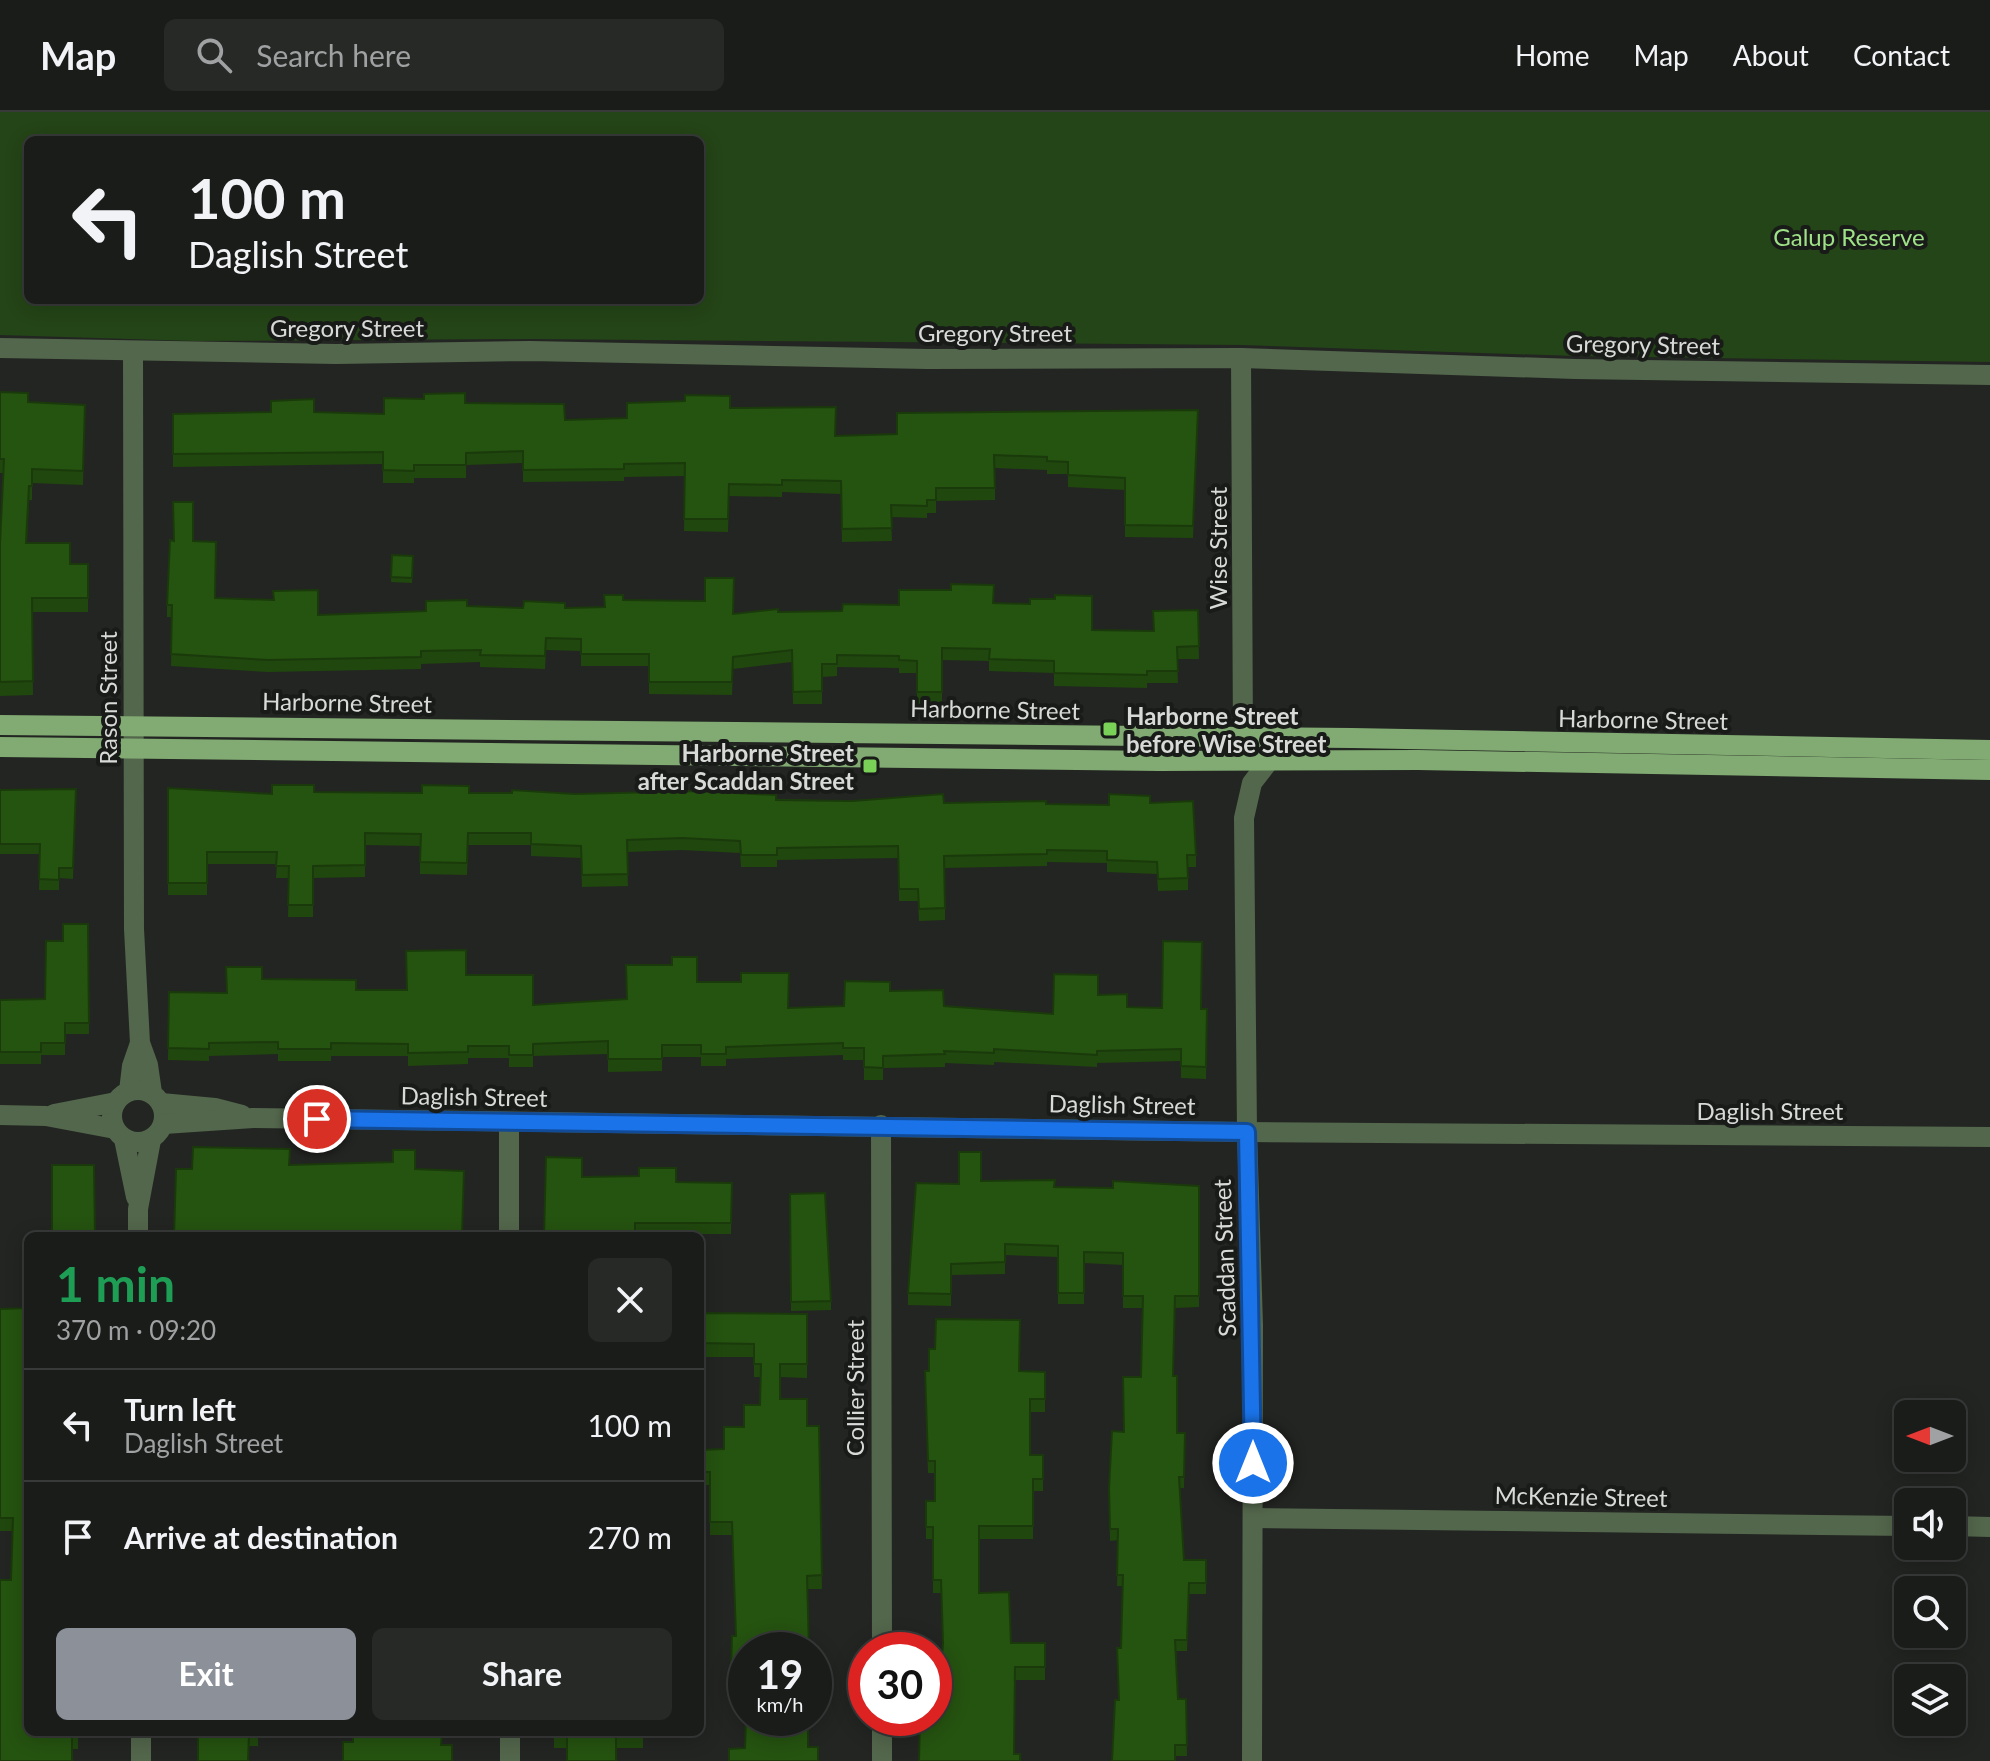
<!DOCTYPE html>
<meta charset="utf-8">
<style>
body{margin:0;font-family:Lato,sans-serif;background:#272927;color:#f1f3f6;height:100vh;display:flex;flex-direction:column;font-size:30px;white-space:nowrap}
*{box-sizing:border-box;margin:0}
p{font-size:26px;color:#9fa1a2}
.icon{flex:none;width:44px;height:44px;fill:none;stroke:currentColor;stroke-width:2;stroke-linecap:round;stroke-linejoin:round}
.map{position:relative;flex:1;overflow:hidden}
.side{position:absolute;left:24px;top:1120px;width:680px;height:504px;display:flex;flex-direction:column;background:#1a1c1a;border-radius:12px;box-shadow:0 4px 20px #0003,0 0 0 2px #383a39}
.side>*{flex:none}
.top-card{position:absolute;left:24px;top:24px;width:680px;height:168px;border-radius:12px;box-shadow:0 4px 20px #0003,0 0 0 2px #383a39;background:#1a1c1a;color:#f1f3f6;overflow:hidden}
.needle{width:52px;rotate:270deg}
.controls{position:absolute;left:1894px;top:1288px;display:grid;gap:16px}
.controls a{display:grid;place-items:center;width:72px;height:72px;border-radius:12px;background:#1a1c1a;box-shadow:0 4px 20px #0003,0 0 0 2px #383a39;font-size:40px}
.speed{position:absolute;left:728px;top:1520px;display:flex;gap:16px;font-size:40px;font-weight:700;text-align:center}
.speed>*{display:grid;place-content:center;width:104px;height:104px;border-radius:50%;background:#1a1c1a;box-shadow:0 4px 20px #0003,0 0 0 2px #383a39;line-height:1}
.speed small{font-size:20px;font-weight:400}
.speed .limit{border:12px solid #d22;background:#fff;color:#111}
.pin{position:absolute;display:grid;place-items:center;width:68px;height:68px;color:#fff;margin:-34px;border:4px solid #fff;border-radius:50%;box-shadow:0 2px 8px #0007}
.me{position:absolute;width:88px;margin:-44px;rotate:0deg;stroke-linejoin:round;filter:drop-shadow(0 0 6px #0008)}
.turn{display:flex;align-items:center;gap:28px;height:168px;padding:0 32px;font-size:36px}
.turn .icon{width:104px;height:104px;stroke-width:2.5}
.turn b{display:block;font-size:56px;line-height:68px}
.round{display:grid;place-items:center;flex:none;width:84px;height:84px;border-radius:12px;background:#272927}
.head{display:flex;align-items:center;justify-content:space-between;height:136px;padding:0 32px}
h1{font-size:48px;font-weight:700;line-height:60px;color:#1e9e55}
.cta{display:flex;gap:16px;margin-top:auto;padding:16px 32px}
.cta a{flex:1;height:92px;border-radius:12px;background:#8c9099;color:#fff;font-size:32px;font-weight:700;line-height:92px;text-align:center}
.cta a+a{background:#272927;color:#f1f3f6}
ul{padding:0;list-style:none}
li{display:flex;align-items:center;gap:24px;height:112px;padding:0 32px;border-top:2px solid #383a39}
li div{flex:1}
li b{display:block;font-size:30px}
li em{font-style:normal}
header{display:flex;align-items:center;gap:48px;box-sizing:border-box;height:112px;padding:0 40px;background:#1a1c1a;border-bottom:2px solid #383a39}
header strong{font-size:38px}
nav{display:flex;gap:44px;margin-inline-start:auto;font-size:28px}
.search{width:560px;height:72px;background:#272927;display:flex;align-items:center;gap:20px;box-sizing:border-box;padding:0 28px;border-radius:12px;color:#9fa1a2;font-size:30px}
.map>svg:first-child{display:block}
.green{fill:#244517;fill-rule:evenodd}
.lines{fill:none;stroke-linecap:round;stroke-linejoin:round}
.minor{stroke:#53674c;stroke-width:20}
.major{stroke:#81ab72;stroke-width:20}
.wall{fill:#20470e}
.building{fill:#255310;stroke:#1a3a0b;stroke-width:2}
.route-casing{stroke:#114b97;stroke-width:20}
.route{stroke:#1a73e8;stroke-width:14}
.poi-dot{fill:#79d157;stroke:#191b19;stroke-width:3}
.labels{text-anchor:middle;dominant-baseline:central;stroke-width:8;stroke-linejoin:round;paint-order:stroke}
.park-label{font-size:24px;fill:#9ee187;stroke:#191b19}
.street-label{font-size:24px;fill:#d8dad8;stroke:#191b19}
.poi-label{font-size:24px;font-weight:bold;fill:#d8dad8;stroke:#191b19;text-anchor:start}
</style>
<header>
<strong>Map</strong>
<div class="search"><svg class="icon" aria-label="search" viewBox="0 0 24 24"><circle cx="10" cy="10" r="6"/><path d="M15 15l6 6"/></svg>Search here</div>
<nav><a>Home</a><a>Map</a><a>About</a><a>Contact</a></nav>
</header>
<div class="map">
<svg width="1990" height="1649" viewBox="0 0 1990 1649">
<rect width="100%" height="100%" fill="#232522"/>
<path class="green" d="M0 0H1990V250L1575 244 1242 233 530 227 194 229 0 223ZM28 28H700V188H28Z"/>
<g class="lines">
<g class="minor">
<polyline points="0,236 336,242 530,239 927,247 1241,246 1575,257 1990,263"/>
<polyline points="133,240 134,817 140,931 148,953 152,981"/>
<polyline points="1241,246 1243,626"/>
<circle cx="138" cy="1004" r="26"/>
<polyline points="129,979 132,954 140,931"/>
<polyline points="161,991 215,996 242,1003"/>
<polyline points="54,1002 116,990"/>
<polyline points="0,1003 46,1004 115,1017"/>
<polyline points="164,1012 253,1006 1247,1020 1990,1025"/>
<polyline points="881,1013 882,1538"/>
<polyline points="124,1027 136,1085"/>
<polyline points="138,1124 138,1097 151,1028"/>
<polyline points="509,1124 509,1011"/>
<polyline points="1253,1406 1908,1414"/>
<polyline points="1952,1414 1990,1415"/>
<polyline points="882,1606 882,1649"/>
<polyline points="141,1620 141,1649"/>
<polyline points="510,1620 510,1649"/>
<polyline points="1252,1649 1253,1213 1247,1020 1244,706 1252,671 1269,649"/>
</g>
<g class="major">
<polyline points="0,613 1352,626 1990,638"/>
<polyline points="0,635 1159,649 1418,648 1990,658"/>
</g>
</g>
<g class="wall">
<polygon points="0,280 28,290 85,293 83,373 32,371 32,388 29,388 27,431 70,452 88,452 88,500 32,500 33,583 0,584 0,432 4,361 0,361"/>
<polygon points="465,291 565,308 627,306 730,296 836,324 897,322 1198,298 1193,426 1125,425 1125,378 1068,375 1068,362 1047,362 1047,358 995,356 995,388 936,389 936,401 927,401 927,406 891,405 892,429 842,430 841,382 782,380 782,385 729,384 728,420 684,419 685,364 624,365 624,369 523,370 523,351 466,353 466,366 414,366 414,371 383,371 383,352 173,355 173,302 314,300 384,302"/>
<polygon points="174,429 193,429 215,486 318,503 426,499 467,494 523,496 604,495 623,488 734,502 842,499 899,493 993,491 1092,518 1154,519 1198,498 1199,547 1177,547 1178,571 1147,571 1147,576 1054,574 1054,561 989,559 989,549 942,548 942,593 917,592 917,561 899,561 899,556 837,555 837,564 822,565 822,592 793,592 792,550 733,557 732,583 649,582 649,554 581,554 581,539 546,538 545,557 480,555 480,550 421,552 421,557 268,560 171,554 172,505 167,505 167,493"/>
<polygon points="392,443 413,444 412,471 391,470"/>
<polygon points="168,676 272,682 314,680 575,682 944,691 1109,693 1150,691 1196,743 1196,755 1188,755 1188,778 1158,779 1157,762 1107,760 1107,751 1047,750 1047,754 945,756 945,808 919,809 918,789 899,789 898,746 777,748 777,755 741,755 740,741 682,738 627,740 628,774 582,775 581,746 531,744 531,733 468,733 467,763 420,762 420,734 365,733 365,765 313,766 313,805 288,805 289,766 276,766 277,752 207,752 207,783 168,783"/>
<polygon points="76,677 73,767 59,766 59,778 39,778 40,742 0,742 0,678"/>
<polygon points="88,812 89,922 65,922 65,943 41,943 41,952 0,952 0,888 45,887 63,829"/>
<polygon points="466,863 533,893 627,887 697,870 788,896 844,894 890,879 944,894 1053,902 1098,883 1127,895 1207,897 1206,967 1181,966 1181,949 1097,951 1097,955 994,950 994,953 945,951 945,955 883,956 883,968 864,968 864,948 843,948 843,943 726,947 726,954 701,954 701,945 662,945 662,959 608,960 608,942 533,944 533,955 509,955 509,946 468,946 468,952 408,954 408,944 331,944 331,949 278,949 278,942 209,944 209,949 168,948 169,880 226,881 262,867 356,878 407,878"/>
<polygon points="582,1065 676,1070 732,1071 731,1122 635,1122 635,1124 544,1124"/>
<polygon points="981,1069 1054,1075 1113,1076 1199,1074 1199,1195 1175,1196 1173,1264 1177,1321 1185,1321 1184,1376 1180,1376 1184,1448 1206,1448 1206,1482 1189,1482 1187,1539 1176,1539 1178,1587 1186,1587 1187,1644 1175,1644 1119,1588 1123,1474 1117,1474 1118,1428 1110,1429 1109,1387 1124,1320 1141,1265 1142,1196 1123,1196 1123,1153 1084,1151 1084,1192 1058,1192 1058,1145 1005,1143 1005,1162 951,1163 951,1194 908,1193 908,1181 959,1072"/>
<polygon points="790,1082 831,1189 831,1198 791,1199"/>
<polygon points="0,1197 78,1620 78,1637 72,1637 11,1468 13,1419 0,1419"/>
<polygon points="700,1201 807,1202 807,1266 780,1265 780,1287 807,1314 819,1314 822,1477 807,1477 746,1538 746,1572 731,1571 732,1524 736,1524 732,1423 710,1423 710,1373 700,1373 700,1338 724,1337 744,1315 760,1293 761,1265 754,1265 754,1245 700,1245"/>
<polygon points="929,1259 1045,1260 1045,1300 1030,1300 1030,1343 1043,1343 1043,1379 1033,1379 1033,1427 979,1427 979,1481 1011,1531 1045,1531 1045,1568 1015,1568 1014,1642 1020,1649 920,1617 912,1617 912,1606 934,1606 941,1557 943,1536 941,1481 933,1481 933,1427 926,1427 926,1389 935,1389 935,1361 928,1361 925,1271"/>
<polygon points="814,1551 828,1552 827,1588 814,1587"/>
<polygon points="198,1620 270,1620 270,1623 258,1623 258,1634 249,1634"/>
<rect x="554" y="1620" width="89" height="16"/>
</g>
<g class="building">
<polygon points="0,280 28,281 28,290 85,293 83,359 32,357 32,374 29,374 26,431 70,431 70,452 88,452 88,486 32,486 33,569 0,570 0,432 4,347 0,347"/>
<polygon points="465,281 465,291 564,292 565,308 627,306 627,291 685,289 685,283 730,284 730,296 836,295 835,324 897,322 897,301 1198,298 1193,414 1125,413 1125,366 1068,363 1068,350 1047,349 1047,345 994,343 995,376 936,376 936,388 927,388 927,394 891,393 892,416 842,417 841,369 782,368 782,373 729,372 728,407 684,407 685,351 624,352 624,357 523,358 523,339 466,341 466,353 414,353 414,359 383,358 383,340 173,342 173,302 271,300 271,289 314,287 314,300 384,302 384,286 424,287 424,282"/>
<polygon points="173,390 193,390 193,429 216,430 215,486 274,488 273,479 318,478 318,503 426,499 426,489 467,488 467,494 523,496 524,489 565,491 565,496 605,495 604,483 623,483 623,488 705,489 705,466 734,466 733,502 778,497 778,500 842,499 843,492 899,493 899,478 951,478 951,472 994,473 993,491 1030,492 1030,487 1055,487 1055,483 1092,484 1092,518 1154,519 1153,499 1198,498 1199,534 1177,535 1178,559 1147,559 1147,563 1054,561 1054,549 989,547 990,537 942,536 942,580 917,580 917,549 899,548 899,544 837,543 837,552 822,552 822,579 793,580 792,538 733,545 732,570 649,570 649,542 581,542 581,527 546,526 545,544 480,543 481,538 421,539 421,545 268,548 171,542 172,493 167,493 170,428 174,429"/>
<polygon points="392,443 413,444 412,466 391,465"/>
<polygon points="272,673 314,673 314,680 422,681 422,673 469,674 469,681 512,681 512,678 575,682 697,679 776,683 776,688 852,689 943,682 944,691 1046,689 1046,692 1109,693 1109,682 1150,684 1150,691 1193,689 1196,743 1187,743 1188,766 1158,767 1157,750 1107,748 1107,739 1047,738 1047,742 944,744 945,796 919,797 918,777 899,777 898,734 777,736 777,743 741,743 740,729 682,726 627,728 628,762 582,763 581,734 531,732 531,721 468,721 467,751 420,750 421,722 365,721 365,753 313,754 313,793 288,793 289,754 276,754 277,740 207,740 207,771 168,771 168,676 272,682"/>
<polygon points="76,677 73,756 59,756 59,768 39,767 40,732 0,732 0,678"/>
<polygon points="63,812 88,812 89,911 65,911 65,931 41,931 41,940 0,940 0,888 45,887 46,829 63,829"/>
<polygon points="1163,829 1202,830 1201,897 1207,897 1206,955 1181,954 1181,937 1097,939 1097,943 994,937 994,941 944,939 945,942 883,944 883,956 864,955 864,936 843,936 843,931 726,935 726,942 701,942 701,933 662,933 662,947 608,947 608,929 533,932 533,943 509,943 509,934 468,934 468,940 408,941 408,932 331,931 331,937 278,937 278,930 209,931 209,937 168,936 169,880 227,881 226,855 262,855 262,867 356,868 356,878 407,878 406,839 466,838 466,863 533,863 533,893 627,887 626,853 672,853 672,845 697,845 697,870 741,870 741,861 789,861 788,896 844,894 845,869 890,870 890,879 943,878 944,894 1053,902 1054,862 1098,863 1098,883 1127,882 1127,895 1162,896"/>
<polygon points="193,1035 290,1037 289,1053 393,1050 393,1038 415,1038 415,1057 464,1059 462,1124 174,1124 176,1057 192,1057"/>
<polygon points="959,1040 981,1040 981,1069 1055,1068 1054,1075 1113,1076 1113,1069 1199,1074 1199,1184 1175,1184 1173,1264 1177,1264 1177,1321 1185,1321 1184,1365 1179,1365 1184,1448 1206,1448 1206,1471 1189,1471 1187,1528 1175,1528 1178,1587 1186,1587 1187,1633 1175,1633 1175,1649 1112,1649 1115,1588 1119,1588 1117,1536 1121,1536 1123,1463 1117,1463 1118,1417 1110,1417 1109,1376 1112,1319 1124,1320 1123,1265 1141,1265 1143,1184 1123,1184 1123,1141 1084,1140 1084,1181 1058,1181 1058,1134 1005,1132 1005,1150 951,1152 951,1182 908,1181 916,1071 959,1072"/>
<polygon points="546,1045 582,1046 582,1065 639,1064 639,1056 676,1056 676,1070 732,1071 731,1111 635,1111 635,1120 584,1121 584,1124 544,1124"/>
<polygon points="52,1053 94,1053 95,1124 52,1124"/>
<polygon points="825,1081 831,1189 791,1190 790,1082"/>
<polygon points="28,1196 28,1620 78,1620 78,1624 72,1624 72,1649 0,1649 0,1468 11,1468 13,1406 0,1406 0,1197"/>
<polygon points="700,1201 807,1202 807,1252 780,1252 780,1287 807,1287 807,1314 819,1314 822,1463 807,1464 809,1538 746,1538 746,1559 731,1558 732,1524 736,1524 732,1410 710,1410 710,1360 700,1360 700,1338 724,1337 724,1315 744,1315 744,1293 760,1293 761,1252 754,1252 754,1232 700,1231"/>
<polygon points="936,1207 1020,1208 1019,1259 1045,1260 1045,1287 1030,1287 1030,1343 1043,1343 1043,1367 1033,1367 1033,1414 979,1414 979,1481 1009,1480 1011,1531 1045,1531 1045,1555 1015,1555 1014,1642 1020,1642 1020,1649 919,1649 920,1606 934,1606 934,1557 941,1557 943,1531 941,1468 933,1468 933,1415 926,1415 926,1389 935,1389 935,1349 928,1349 925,1259 929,1259 929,1237 935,1237"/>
<polygon points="814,1551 828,1552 827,1575 814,1574"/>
<polygon points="746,1606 808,1606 808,1635 818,1635 818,1649 729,1649 729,1637 745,1636"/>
<polygon points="198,1620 258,1620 258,1622 249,1622 248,1649 198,1649"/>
<polygon points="353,1620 442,1620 441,1633 452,1633 452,1649 343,1649 343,1630 353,1630"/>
<polygon points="554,1620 643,1620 643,1625 616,1624 616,1649 567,1649 567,1624 554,1624"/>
</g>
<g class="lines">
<defs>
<polyline id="route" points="317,1007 1247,1020 1253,1351"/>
</defs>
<use href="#route" class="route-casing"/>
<use href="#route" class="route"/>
</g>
<g class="poi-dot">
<rect x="1102" y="609" width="16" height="16" rx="4"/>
<rect x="862" y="646" width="16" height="16" rx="4"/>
</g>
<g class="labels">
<g class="park-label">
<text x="1849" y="124">Galup Reserve</text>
</g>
<g class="street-label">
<text x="347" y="215">Gregory Street</text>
<text x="995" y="220">Gregory Street</text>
<text transform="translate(1643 232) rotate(1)">Gregory Street</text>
<text transform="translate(1217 436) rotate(-90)">Wise Street</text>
<text transform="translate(107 586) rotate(-90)">Rason Street</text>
<text transform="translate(347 590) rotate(1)">Harborne Street</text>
<text transform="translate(995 597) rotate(1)">Harborne Street</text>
<text transform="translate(1643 607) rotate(1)">Harborne Street</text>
<text transform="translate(474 984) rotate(1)">Daglish Street</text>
<text transform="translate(1122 992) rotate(1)">Daglish Street</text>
<text x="1770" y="998">Daglish Street</text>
<text transform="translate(1224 1146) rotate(-92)">Scaddan Street</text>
<text transform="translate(854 1276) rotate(-90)">Collier Street</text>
<text transform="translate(1581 1384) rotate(1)">McKenzie Street</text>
</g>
<g class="poi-label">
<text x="1126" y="603">Harborne Street<tspan x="1126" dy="28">before Wise Street</tspan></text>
<text x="854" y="640" text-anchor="end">Harborne Street<tspan x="854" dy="28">after Scaddan Street</tspan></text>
</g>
</g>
</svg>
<div class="controls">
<a><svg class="needle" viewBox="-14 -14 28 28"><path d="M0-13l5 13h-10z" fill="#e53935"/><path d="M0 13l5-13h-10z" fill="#9fa1a2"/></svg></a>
<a><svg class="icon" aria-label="sound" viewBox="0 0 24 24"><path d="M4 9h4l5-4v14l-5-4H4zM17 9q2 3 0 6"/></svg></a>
<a><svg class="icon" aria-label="search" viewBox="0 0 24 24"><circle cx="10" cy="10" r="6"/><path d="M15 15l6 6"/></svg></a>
<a><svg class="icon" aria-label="layers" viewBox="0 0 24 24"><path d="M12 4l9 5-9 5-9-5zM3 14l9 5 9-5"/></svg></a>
</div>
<div class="speed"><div>19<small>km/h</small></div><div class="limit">30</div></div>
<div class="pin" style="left:317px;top:1007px;background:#d93025"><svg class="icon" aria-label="arrive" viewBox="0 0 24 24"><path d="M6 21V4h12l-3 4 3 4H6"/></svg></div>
<svg class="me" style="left:1253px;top:1351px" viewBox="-20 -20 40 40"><circle r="17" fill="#1a73e8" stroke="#fff" stroke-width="3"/><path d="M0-11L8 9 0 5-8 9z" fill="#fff"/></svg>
<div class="top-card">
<div class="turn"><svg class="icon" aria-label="left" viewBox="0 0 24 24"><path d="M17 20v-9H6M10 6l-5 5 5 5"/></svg><div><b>100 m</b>Daglish Street</div></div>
</div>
<section class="side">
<div class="head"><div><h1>1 min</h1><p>370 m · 09:20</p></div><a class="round"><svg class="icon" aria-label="close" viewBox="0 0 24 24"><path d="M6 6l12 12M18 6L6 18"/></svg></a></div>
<ul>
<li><svg class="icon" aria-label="left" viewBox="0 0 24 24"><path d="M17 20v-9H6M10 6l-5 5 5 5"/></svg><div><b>Turn left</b><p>Daglish Street</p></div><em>100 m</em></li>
<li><svg class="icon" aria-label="arrive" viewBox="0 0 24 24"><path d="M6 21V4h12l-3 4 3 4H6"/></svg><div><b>Arrive at destination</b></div><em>270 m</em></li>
</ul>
<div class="cta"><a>Exit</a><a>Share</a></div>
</section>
</div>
